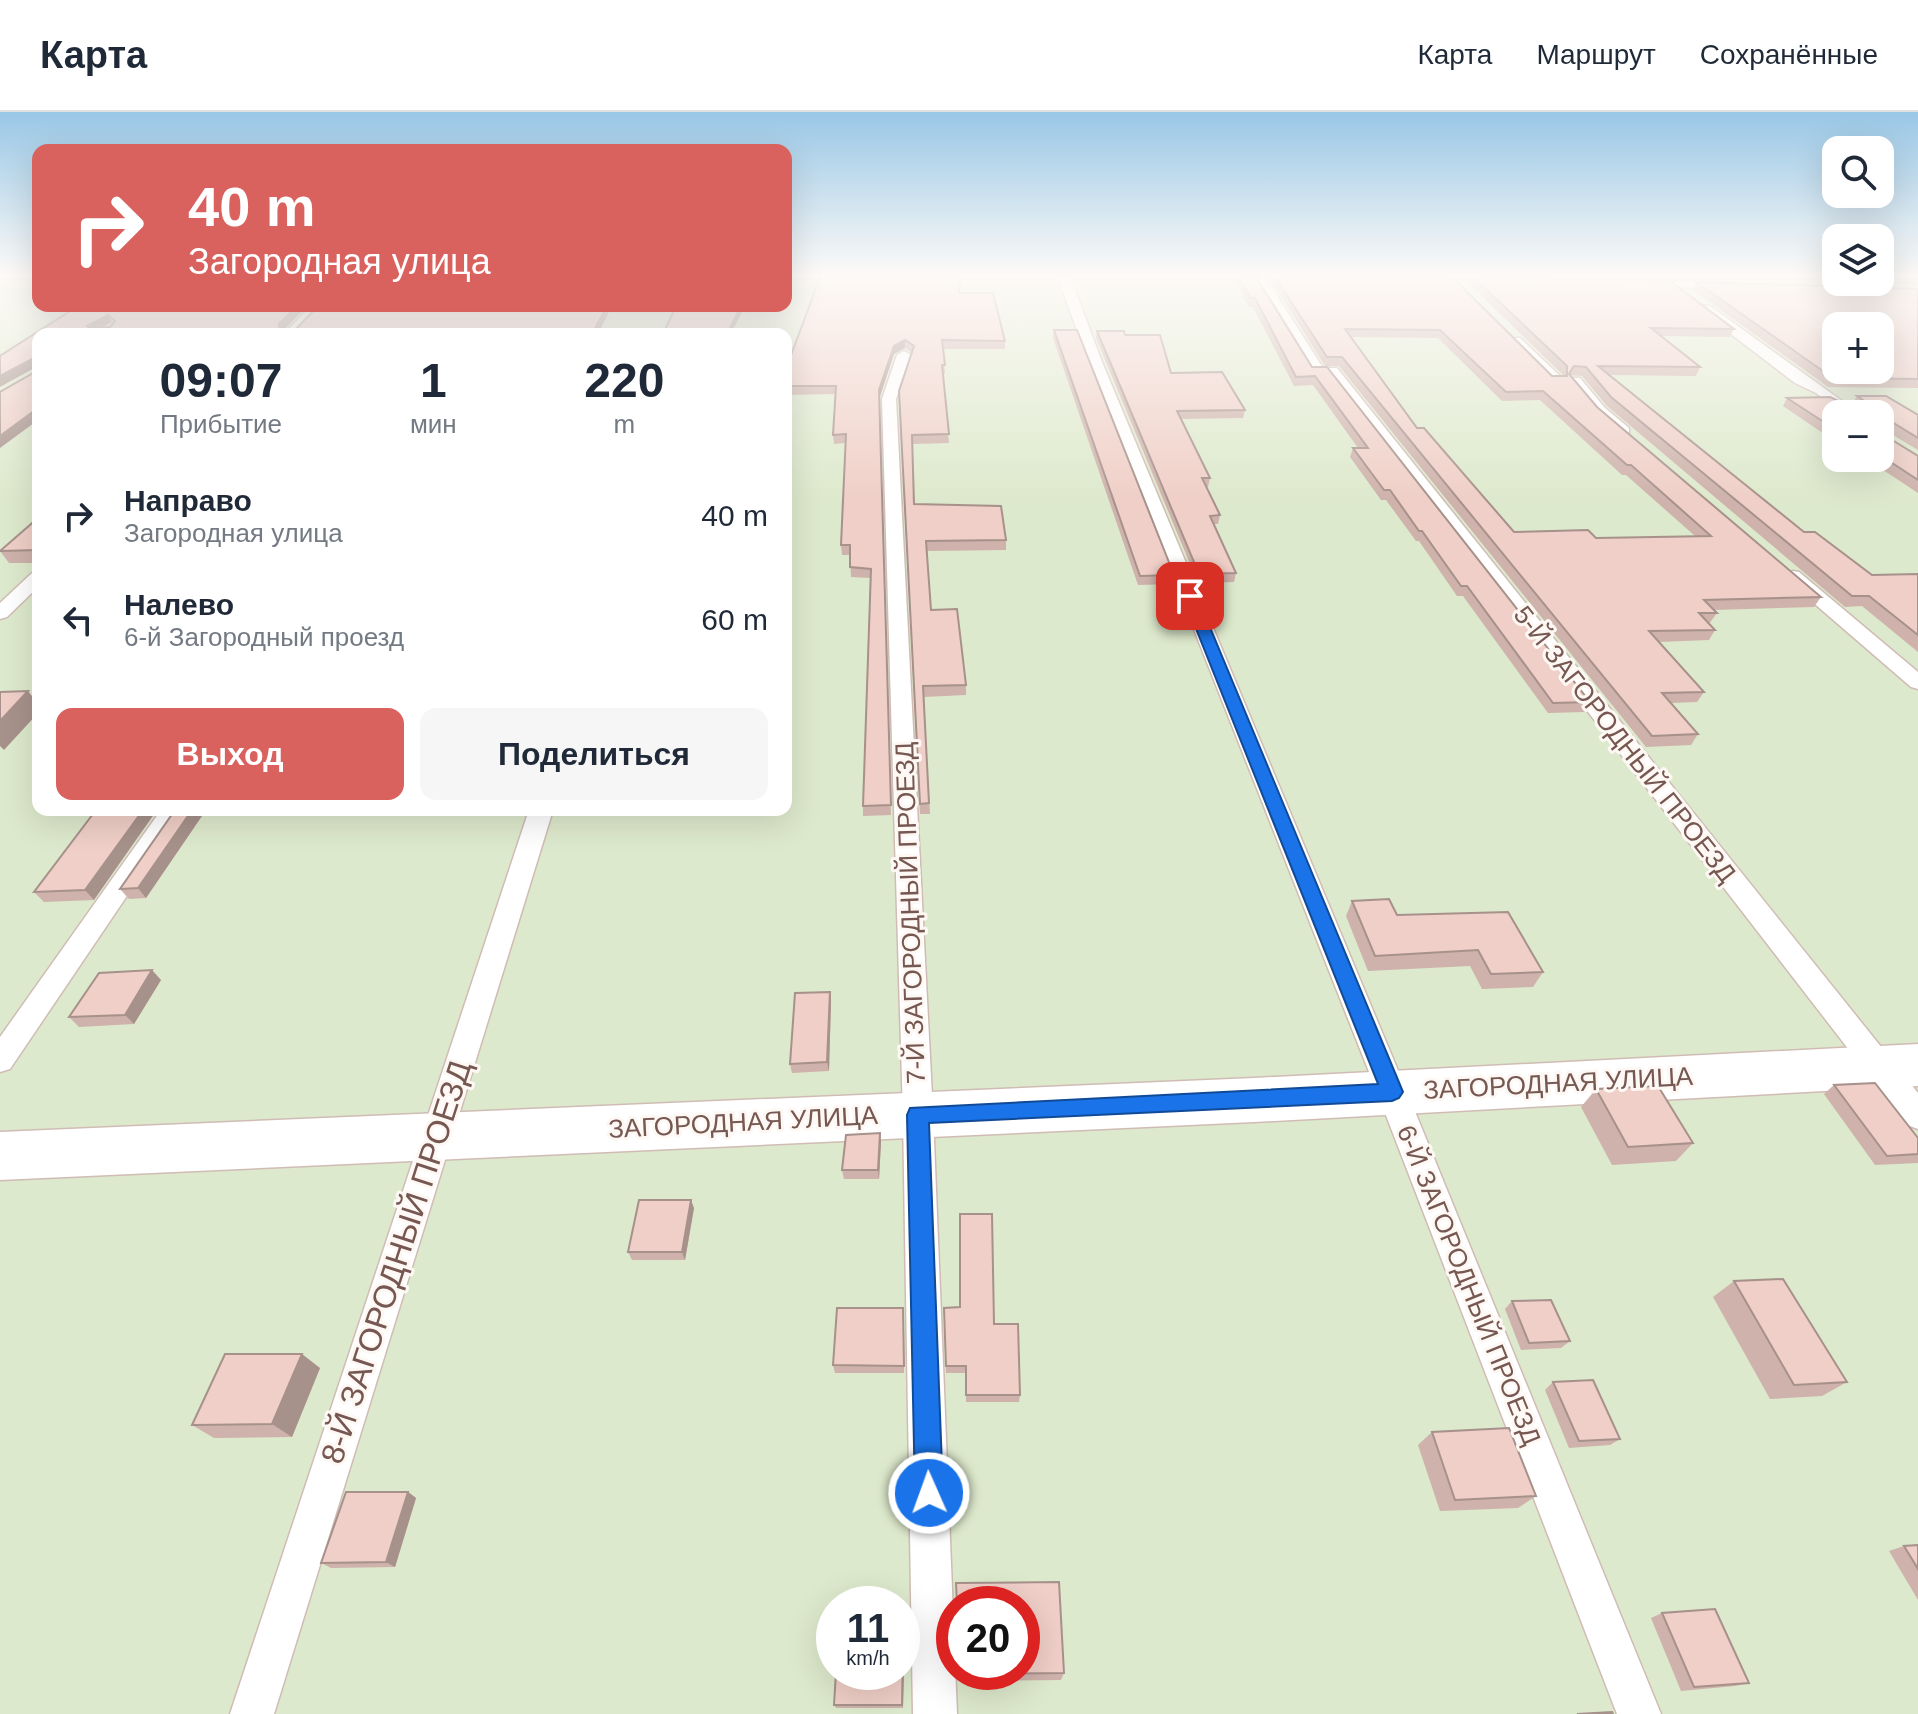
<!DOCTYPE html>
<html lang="ru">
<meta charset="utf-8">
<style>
body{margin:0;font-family:Arial,sans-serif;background:#f6f6f7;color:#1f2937;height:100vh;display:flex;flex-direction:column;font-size:30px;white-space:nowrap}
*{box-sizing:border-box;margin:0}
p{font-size:26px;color:#747a83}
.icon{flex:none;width:44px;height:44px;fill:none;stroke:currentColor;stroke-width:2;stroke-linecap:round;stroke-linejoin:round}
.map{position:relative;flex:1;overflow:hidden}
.details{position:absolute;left:32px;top:216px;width:760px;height:488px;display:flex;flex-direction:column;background:#fff;border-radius:16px;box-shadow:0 8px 32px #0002}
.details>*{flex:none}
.top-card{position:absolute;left:32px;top:32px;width:760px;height:168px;border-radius:16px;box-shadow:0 8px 32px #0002;background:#da625e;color:#fff;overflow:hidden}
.fabs{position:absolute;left:1822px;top:24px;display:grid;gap:16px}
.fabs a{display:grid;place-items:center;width:72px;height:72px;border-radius:16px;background:#fff;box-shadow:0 8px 32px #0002;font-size:40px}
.speed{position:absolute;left:816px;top:1474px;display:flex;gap:16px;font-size:40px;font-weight:700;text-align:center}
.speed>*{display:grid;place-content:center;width:104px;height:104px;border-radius:50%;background:#fff;box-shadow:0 8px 32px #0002;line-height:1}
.speed small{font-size:20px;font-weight:400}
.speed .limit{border:12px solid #d22;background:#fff;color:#111}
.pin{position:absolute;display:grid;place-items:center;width:68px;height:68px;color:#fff;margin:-34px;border-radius:16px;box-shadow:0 4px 12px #0006}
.me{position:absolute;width:88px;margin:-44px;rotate:358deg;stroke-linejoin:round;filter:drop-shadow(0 0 6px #0008)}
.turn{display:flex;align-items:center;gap:28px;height:168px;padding:0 24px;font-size:36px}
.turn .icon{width:104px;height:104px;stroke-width:2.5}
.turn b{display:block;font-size:56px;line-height:68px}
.eta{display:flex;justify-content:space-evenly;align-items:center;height:136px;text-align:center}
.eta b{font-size:48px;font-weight:800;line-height:56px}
.action{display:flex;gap:16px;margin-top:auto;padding:16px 24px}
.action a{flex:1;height:92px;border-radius:16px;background:#da625e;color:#fff;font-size:32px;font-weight:800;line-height:92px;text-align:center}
.action a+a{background:#f6f6f7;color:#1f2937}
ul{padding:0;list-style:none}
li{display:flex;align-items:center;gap:24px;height:104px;padding:0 24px}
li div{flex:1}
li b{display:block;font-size:30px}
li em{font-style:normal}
header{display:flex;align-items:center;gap:48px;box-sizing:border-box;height:112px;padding:0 40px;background:#fff;border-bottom:2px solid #e0e1e3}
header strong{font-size:38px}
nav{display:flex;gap:44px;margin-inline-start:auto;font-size:28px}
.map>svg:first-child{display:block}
.green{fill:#dde9cc;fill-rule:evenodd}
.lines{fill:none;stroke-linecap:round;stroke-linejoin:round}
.service-casing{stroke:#d0bcb5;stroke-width:3}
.minor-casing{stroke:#d0bcb5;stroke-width:3}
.service{fill:#fff;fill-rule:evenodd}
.minor{fill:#fff;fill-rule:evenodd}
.wall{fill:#ceb2ab;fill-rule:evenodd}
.shaded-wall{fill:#a7918b}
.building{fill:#efcfc7;stroke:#a7918b;stroke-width:2;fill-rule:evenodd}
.route{fill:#1a73e8;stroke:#114b97;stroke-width:2}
.labels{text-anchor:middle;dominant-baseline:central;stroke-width:6;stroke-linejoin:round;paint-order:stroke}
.street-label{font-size:26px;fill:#765751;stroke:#fef8f4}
.near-street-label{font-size:32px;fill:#765751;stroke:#fef8f4}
</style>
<header>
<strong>Карта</strong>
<nav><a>Карта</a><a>Маршрут</a><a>Сохранённые</a></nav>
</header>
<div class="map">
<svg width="1918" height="1602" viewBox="0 0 1918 1602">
<rect width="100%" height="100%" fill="#fbf3ed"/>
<path class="green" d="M0 165H38V194H786V165H1836V170H1880L1918 165V1602H0ZM1836 214H1880V258H1836ZM38 222H786V698H38ZM1836 302H1880V346H1836ZM834 1492H902V1560H834ZM954 1492H1022V1560H954Z"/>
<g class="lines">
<defs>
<g id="service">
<polygon points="1058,165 1070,165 1102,250 1407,980 1661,1602 1617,1602 1377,980 1088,250"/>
<polygon points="1253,165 1265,165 1325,259 1323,262 1313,262"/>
<polygon points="1636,169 1729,171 1735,174 1729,177 1640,174 1634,171"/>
<polygon points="1860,170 1874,170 1918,193 1918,202"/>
<polygon points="311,194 324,194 297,222 284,222"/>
<polygon points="1702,194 1710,194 1860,302 1844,302 1816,281 1795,271 1702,200"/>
<polygon points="1512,226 1520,226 1561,265 1561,271 1551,271 1512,232"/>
<polygon points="904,239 911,243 896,287 933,1003 957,1602 913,1602 903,1003 882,287 897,243"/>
<polygon points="1327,256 1337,256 1918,981 1918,1017 1907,1013 1327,262"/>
<polygon points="1570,266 1580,266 1605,296 1629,316 1629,322 1619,322 1595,302 1568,269"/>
<polygon points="1793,459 1799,460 1918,560 1918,577 1911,575 1787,468 1784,464"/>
<polygon points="38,460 38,475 7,505 0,507 0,491 32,461"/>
<polygon points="161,698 185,698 10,957 0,960 0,925"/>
<polygon points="529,698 553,698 274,1602 230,1602"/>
</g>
<polygon id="minor" points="1918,932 1918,974 1254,1010 0,1068 0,1020 1254,966"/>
</defs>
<use href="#service" class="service-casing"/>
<use href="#minor" class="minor-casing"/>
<use href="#service" class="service"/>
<use href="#minor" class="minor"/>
</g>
<g class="wall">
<polygon points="961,165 960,181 1005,229 1005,237 943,237 945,262 942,262 949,331 912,332 914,392 1006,428 1006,438 927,439 931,498 966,573 966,583 924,585 930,702 920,702 899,287 911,240 905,236 894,242 879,287 891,703 863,704 863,694 870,466 851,465 850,443 842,443 841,433 846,331 834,332 833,323 836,282 786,283 786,257"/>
<polygon points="1232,165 1256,165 1312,255 1590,590 1585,600 1548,601 1463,484 1457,484 1419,429 1416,429 1386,388 1381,388 1350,345 1353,336 1358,336 1313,273 1294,274 1253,195 1249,195"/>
<path d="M1269 165H1452L1552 264H1563V263L1462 165H1543L1734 217 1730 225 1662 224 1700 255 1696 264 1609 263 1804 420 1872 463 1918 462V540L1862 494 1845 495 1607 294 1582 264 1570 263 1597 295 1821 485 1814 495 1714 498 1717 501 1709 512 1715 518 1709 528 1658 530 1704 580 1697 590 1671 591 1698 622 1691 633 1646 635 1339 254H1325ZM1351 225 1438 226 1502 289 1540 288 1622 363H1626L1695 424 1596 426 1514 420 1417 316Z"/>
<polygon points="1678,165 1836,165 1836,170 1880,170 1880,165 1918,165 1918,173"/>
<polygon points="1696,170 1918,177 1918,276 1828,275 1693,178"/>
<polygon points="1054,218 1174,463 1173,472 1138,473 1053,226"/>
<polygon points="1097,219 1125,223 1171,261 1245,298 1243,306 1181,307 1210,366 1208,375 1206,375 1220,403 1218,412 1214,412 1236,461 1234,470 1198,471 1096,226"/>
<polygon points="1857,284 1918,303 1918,338 1883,317 1884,323 1918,344 1918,381 1874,352 1868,352 1860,346 1880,346 1880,302 1836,302 1836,330 1783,294 1787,286 1855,295 1852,292"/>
<polygon points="38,406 38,451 9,451 0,439"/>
<polygon points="96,698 94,788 44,790 34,780"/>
<polygon points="175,698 206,698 146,786 129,787 120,777"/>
<polygon points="1352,789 1543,860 1533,875 1482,877 1470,854 1368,859 1346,804"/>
<polygon points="161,868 134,912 79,915 69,905"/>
<polygon points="830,880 831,889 829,959 792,961 790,952"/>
<polygon points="1834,973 1918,1026 1918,1051 1875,1053 1824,982"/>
<polygon points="1596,977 1693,1031 1676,1049 1612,1053 1581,995"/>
<polygon points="880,1021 881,1030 879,1067 844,1067 842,1058"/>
<polygon points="694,1096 685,1148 632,1148 628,1140"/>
<polygon points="1734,1169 1847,1270 1822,1284 1770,1287 1713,1185"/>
<polygon points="1512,1189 1570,1229 1561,1236 1521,1238 1505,1197"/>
<polygon points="960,1195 994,1212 1020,1283 1019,1290 966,1290 966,1261 946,1261 944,1196"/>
<polygon points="903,1196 904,1261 835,1261 833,1253"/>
<polygon points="320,1256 292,1325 214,1326 192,1313"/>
<polygon points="1553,1270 1620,1327 1610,1333 1569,1336 1545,1278"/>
<polygon points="1432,1320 1536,1384 1518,1396 1440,1399 1418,1333"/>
<polygon points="408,1380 416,1386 395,1455 331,1456 321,1451"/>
<polygon points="1918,1433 1918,1488 1889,1439 1904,1434"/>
<polygon points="1662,1501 1749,1571 1735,1574 1681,1579 1651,1506"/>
<polygon points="904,1544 903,1596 836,1596 834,1593"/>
<polygon points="958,1560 1064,1561 1061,1568 959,1569"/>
</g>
<g class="shaded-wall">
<polygon points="297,194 307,194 282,220 279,217 279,212"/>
<polygon points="607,194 612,194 598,222 592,222"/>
<polygon points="741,194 745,194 731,222 727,222"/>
<polygon points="108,203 112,210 91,222 87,214"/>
<polygon points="905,228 905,236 894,242 879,287 891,703 879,278 894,234"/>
<polygon points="36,245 38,254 0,275 0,264"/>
<polygon points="38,296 38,308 0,336 0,324"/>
<polygon points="28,579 38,592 38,601 4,638 0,634 0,609"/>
<polygon points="143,698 157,698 94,788 85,778"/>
<polygon points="192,698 206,698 146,786 138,776"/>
<polygon points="152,858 161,868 134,912 125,903"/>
<polygon points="830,880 831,889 829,959 827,950"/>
<polygon points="880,1021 881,1030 879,1067 878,1058"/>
<polygon points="691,1088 694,1096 685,1148 682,1140"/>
<polygon points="302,1242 320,1256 292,1325 272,1312"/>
<polygon points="408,1380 416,1386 395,1455 386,1450"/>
<polygon points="903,1540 904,1544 903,1596 902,1593"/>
</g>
<g class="building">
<polygon points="820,165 960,165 959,181 993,181 1005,229 942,228 945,253 942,253 949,322 912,323 914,392 1001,394 1006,428 926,429 931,498 957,497 966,573 923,574 929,691 920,692 899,279 914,234 905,228 894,234 879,278 891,693 863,694 871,457 850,455 850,433 841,433 846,322 833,323 836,274 786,274 786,257"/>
<polygon points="1238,165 1256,165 1312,255 1327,255 1590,590 1553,591 1467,474 1461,474 1422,419 1419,419 1390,378 1384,378 1353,336 1368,336 1315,264 1296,265 1255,186 1251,186"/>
<path d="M1275 165H1452L1552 264H1567V254L1473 165H1543L1670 169 1734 217 1651 216 1700 255 1598 254 1804 420H1815L1872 463 1918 462V523L1869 484H1852L1611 285 1586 255 1574 254 1569 262 1597 295 1821 485 1704 488 1717 501H1699L1715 518 1649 519 1704 580 1662 581 1698 622 1652 624 1342 245H1327ZM1345 217 1440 218 1506 280 1543 279 1627 353H1631L1711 424 1596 426 1588 418 1514 420 1424 316H1417Z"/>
<path d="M1696 170 1918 177V267L1833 266ZM1836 214H1880V258H1836Z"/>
<path d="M78 194H297L279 212V217H296L318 194H607L592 222H38V296L0 324V280L35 260 36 245 0 264V244ZM108 203 115 209 110 215 90 217 87 214Z"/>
<polygon points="676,194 741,194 727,222 663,222"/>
<polygon points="1054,218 1077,218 1174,463 1140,464"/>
<polygon points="1097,219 1124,219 1125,223 1160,223 1171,261 1222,260 1245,298 1177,299 1210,366 1202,366 1220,403 1210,404 1236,461 1199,462"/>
<polygon points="1857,284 1886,284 1918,303 1918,326 1887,307 1883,308 1884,323 1918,344 1918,368 1880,343 1880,302 1836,302 1836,318 1787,286 1830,285 1847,293 1865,297 1867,291"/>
<polygon points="38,406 38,438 0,439"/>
<polygon points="28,579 0,609 0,580"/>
<polygon points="96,698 143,698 85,778 34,780"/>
<polygon points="175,698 192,698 138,776 120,777"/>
<polygon points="1389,787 1397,803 1508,800 1543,860 1491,862 1478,838 1375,844 1352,789"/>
<polygon points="152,858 125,903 69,905 99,861"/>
<polygon points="830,880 827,950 790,952 795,881"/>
<polygon points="1875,971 1918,1026 1918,1042 1887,1044 1834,973"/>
<polygon points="1658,974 1693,1031 1628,1035 1596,977"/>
<polygon points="880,1021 878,1058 842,1058 846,1023"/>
<polygon points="639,1088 691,1088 682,1140 628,1140"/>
<polygon points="960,1102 992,1102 994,1212 1018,1212 1020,1283 966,1283 966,1254 946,1254 944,1196 960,1195"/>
<polygon points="1783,1167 1847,1270 1794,1273 1734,1169"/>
<polygon points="1551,1188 1570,1229 1529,1231 1512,1189"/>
<polygon points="837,1196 903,1196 904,1254 833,1253"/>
<polygon points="225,1242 302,1242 272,1312 192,1313"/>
<polygon points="1593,1268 1620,1327 1579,1329 1553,1270"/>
<polygon points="1509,1316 1536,1384 1455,1388 1432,1320"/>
<polygon points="346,1380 408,1380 386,1450 321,1451"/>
<polygon points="1918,1433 1918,1457 1904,1434"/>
<polygon points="1059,1470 1064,1561 959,1562 959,1560 1022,1560 1022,1492 957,1492 956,1471"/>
<polygon points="1715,1497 1749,1571 1694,1575 1662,1501"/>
<polygon points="902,1540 903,1540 902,1593 834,1593 836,1560 902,1560"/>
<polygon points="1612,1600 1613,1602 1577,1602"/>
</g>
<linearGradient id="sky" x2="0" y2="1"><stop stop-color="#99c7e6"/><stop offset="0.42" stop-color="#fdfaf7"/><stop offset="1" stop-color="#fdfaf7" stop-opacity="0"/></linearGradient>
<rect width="1918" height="389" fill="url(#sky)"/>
<polygon class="route" points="1185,481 1197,484 1403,980 1399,986 1392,989 929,1011 943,1381 939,1391 929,1395 919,1391 915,1381 907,1003 910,996 1378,972 1183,484"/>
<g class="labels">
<g class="street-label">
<text transform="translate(1625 632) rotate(52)">5-Й ЗАГОРОДНЫЙ ПРОЕЗД</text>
<text transform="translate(910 801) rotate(-92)">7-Й ЗАГОРОДНЫЙ ПРОЕЗД</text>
<text transform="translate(1558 971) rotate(-3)">ЗАГОРОДНАЯ УЛИЦА</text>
<text transform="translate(743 1010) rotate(-3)">ЗАГОРОДНАЯ УЛИЦА</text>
<text transform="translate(1469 1173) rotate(68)">6-Й ЗАГОРОДНЫЙ ПРОЕЗД</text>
</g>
<g class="near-street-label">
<text transform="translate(396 1150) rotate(-72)">8-Й ЗАГОРОДНЫЙ ПРОЕЗД</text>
</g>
</g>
</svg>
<div class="fabs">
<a><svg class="icon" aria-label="search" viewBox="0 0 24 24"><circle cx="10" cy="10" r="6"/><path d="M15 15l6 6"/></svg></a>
<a><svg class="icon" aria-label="layers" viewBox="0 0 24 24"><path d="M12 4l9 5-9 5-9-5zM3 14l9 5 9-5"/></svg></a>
<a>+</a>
<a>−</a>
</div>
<div class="speed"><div>11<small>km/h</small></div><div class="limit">20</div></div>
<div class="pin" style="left:1190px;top:484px;background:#d93025"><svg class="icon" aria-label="arrive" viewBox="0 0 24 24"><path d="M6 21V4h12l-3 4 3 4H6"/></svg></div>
<svg class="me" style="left:929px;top:1381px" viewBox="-20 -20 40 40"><circle r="17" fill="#1a73e8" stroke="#fff" stroke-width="3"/><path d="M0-11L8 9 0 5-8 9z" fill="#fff"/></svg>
<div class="top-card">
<div class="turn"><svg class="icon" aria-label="right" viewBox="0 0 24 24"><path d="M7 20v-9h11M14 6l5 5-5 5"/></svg><div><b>40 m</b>Загородная улица</div></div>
</div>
<section class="details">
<div class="eta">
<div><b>09:07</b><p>Прибытие</p></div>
<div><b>1</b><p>мин</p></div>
<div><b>220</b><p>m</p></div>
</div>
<ul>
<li><svg class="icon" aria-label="right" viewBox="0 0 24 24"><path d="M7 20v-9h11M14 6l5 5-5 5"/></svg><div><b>Направо</b><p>Загородная улица</p></div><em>40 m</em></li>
<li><svg class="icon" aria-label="left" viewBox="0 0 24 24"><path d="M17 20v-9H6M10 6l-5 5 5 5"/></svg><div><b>Налево</b><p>6-й Загородный проезд</p></div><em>60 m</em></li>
</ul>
<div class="action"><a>Выход</a><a>Поделиться</a></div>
</section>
</div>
